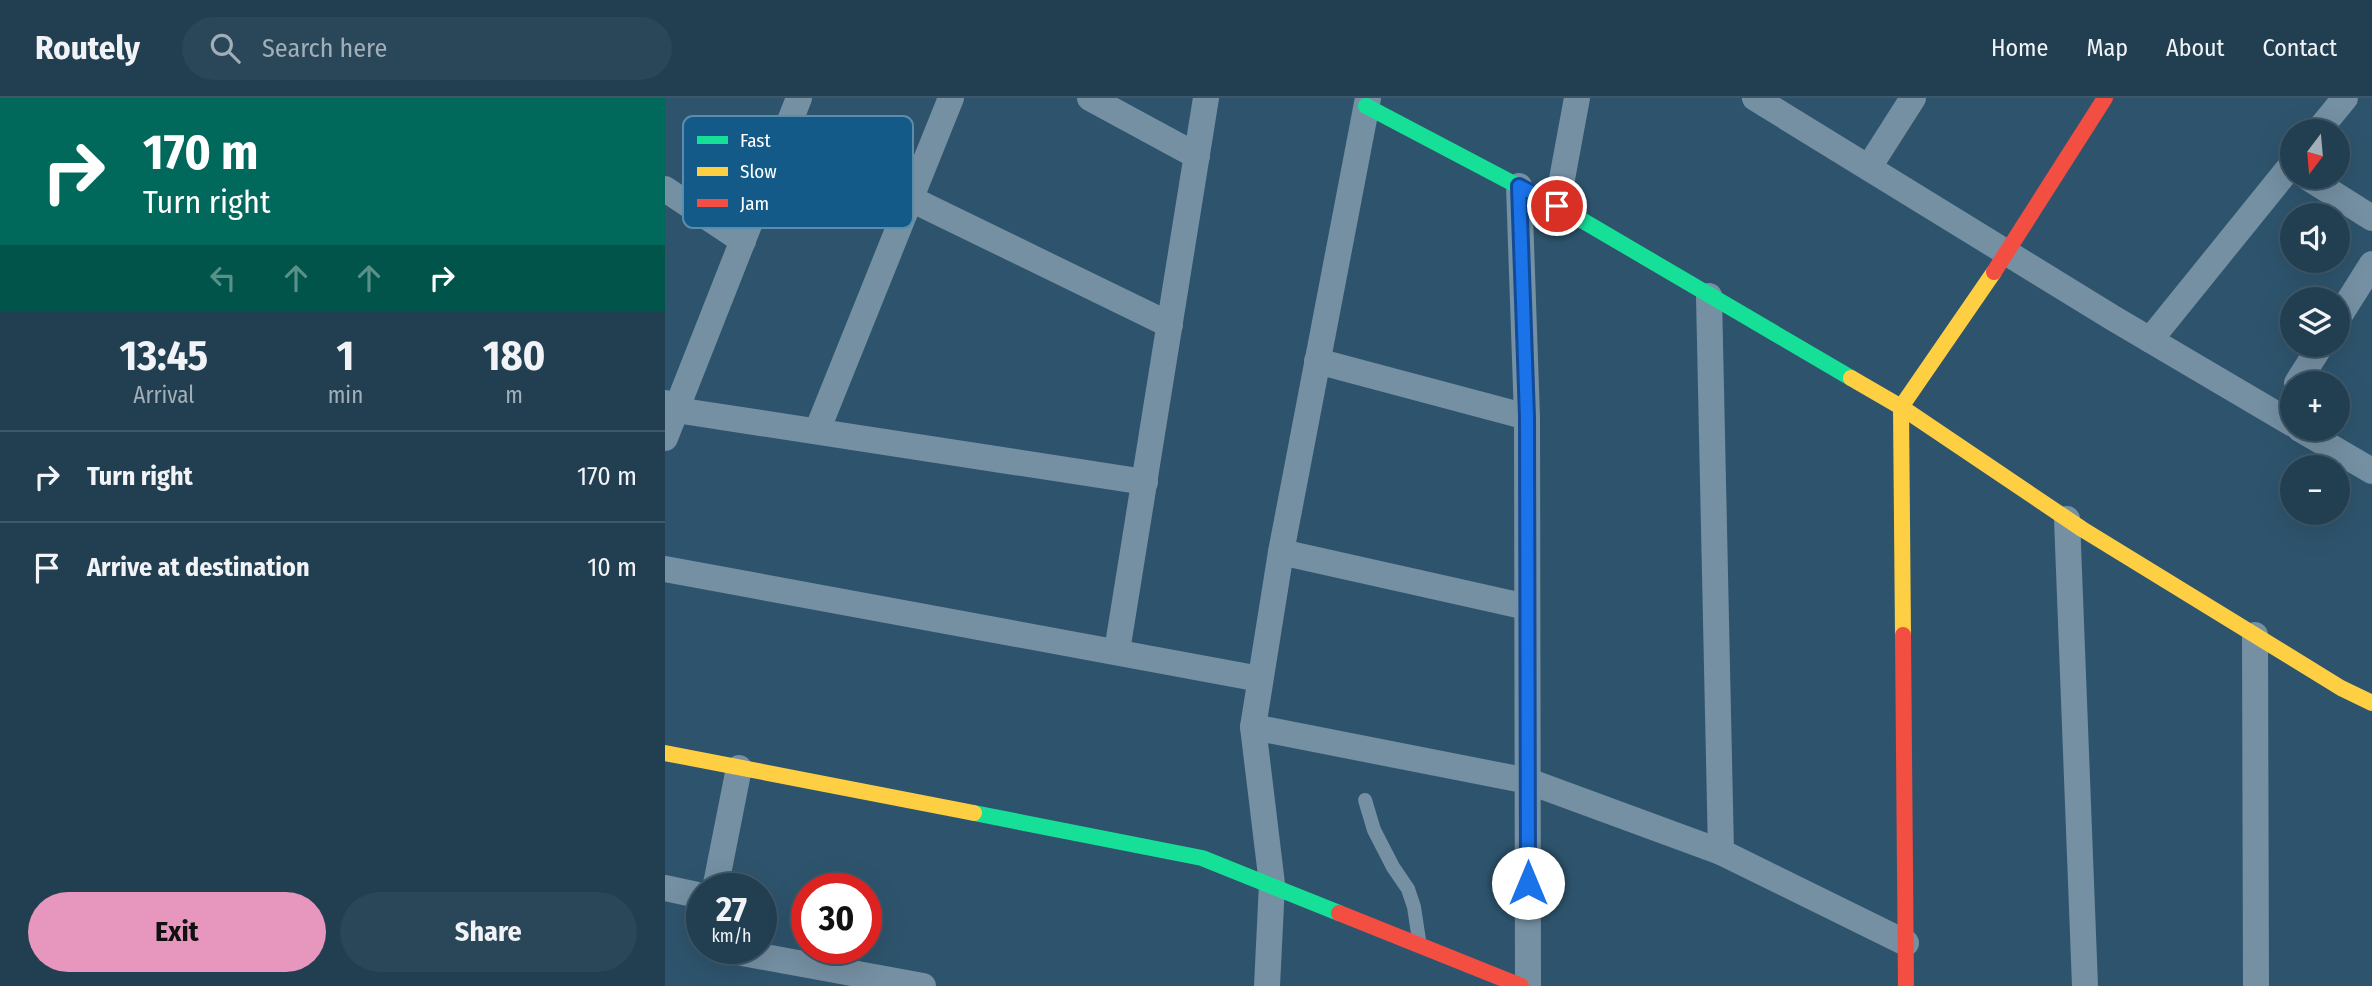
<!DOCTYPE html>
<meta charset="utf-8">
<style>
body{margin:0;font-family:"Fira Sans Condensed",sans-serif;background:#2a4659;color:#f1f3f6;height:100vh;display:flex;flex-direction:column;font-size:26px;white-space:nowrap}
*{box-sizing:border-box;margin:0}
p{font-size:23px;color:#a2afb8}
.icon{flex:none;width:38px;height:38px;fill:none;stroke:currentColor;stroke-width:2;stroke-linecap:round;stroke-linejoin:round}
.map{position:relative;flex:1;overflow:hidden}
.panel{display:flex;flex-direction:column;background:#223f52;width:665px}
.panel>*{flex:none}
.guide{background:#00695c;color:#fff;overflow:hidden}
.needle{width:46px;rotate:196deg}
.fabs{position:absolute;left:1615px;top:21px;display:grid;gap:14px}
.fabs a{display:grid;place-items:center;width:70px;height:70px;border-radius:50%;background:#223f52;box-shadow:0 7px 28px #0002,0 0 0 2px #3f5869;font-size:35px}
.speed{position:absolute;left:21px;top:775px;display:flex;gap:14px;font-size:35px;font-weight:700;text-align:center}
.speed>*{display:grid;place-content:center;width:91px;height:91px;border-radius:50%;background:#223f52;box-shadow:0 7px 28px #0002,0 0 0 2px #3f5869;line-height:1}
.speed small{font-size:18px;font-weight:400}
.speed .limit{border:10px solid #d22;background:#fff;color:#111}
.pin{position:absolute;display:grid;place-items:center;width:60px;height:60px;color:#fff;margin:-30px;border:4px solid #fff;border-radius:50%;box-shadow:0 2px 7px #0007}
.me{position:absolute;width:77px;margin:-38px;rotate:0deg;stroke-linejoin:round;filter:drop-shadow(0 0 5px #0008)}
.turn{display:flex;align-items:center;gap:24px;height:147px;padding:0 28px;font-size:32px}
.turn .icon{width:91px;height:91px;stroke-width:2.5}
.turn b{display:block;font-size:49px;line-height:60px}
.lanes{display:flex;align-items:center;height:66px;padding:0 28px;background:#0003;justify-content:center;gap:35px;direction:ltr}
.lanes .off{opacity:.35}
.eta{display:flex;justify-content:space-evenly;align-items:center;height:119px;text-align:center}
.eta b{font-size:42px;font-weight:700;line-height:49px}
.cta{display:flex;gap:14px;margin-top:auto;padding:14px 28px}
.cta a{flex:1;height:80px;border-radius:42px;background:#e797bd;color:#111;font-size:28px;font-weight:700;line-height:80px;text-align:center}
.cta a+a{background:#2a4659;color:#f1f3f6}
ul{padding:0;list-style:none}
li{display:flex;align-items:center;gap:21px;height:91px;padding:0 28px;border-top:2px solid #3f5869}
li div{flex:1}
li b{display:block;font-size:26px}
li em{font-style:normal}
header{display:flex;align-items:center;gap:42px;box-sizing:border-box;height:98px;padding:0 35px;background:#223f52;border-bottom:2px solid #3f5869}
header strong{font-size:33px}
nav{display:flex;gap:38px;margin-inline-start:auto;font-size:24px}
.search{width:490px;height:63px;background:#2a4659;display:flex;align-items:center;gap:18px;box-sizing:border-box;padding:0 24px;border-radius:38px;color:#a2afb8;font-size:26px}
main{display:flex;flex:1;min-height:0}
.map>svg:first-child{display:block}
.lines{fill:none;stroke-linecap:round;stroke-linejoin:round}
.lane{stroke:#7590a3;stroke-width:14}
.street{stroke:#7590a3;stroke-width:26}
.fast{stroke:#16e098;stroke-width:16}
.slow{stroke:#ffcf43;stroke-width:16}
.jam{stroke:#f24e42;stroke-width:16}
.route-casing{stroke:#114b97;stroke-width:18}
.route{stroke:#1a73e8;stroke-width:12}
.key{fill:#135a88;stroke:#5a8cac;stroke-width:2}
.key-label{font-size:19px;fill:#fff}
</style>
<header>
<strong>Routely</strong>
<div class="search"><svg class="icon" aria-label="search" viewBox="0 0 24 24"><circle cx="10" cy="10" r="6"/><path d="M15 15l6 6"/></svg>Search here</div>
<nav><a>Home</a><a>Map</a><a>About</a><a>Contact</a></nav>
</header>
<main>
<section class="panel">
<div class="guide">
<div class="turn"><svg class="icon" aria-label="right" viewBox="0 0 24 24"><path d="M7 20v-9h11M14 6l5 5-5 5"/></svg><div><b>170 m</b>Turn right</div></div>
<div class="lanes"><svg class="icon off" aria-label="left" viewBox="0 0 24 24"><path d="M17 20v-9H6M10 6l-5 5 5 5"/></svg><svg class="icon off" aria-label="ahead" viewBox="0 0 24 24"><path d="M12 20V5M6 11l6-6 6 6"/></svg><svg class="icon off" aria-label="ahead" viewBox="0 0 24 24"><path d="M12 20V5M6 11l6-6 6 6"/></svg><svg class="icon" aria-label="right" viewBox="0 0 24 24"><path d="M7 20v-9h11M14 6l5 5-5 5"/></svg></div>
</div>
<div class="eta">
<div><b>13:45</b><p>Arrival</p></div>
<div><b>1</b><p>min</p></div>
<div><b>180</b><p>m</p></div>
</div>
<ul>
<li><svg class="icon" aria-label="right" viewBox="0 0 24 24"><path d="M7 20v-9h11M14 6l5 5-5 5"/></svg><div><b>Turn right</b></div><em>170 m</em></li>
<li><svg class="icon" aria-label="arrive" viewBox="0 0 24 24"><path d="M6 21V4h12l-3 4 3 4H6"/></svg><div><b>Arrive at destination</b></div><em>10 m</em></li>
</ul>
<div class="cta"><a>Exit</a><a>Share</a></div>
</section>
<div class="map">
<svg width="1707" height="888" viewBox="0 0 1707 888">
<rect width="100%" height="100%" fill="#2e546d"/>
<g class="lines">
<polyline class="lane" points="700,702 709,732 728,769 743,791 749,809 754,842"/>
<g class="street">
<polyline points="425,0 532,58"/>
<polyline points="1090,0 1448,220 1628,326"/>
<polyline points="1653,33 1680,0"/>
<polyline points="1204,69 1248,0"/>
<polyline points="1642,79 1707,120"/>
<polyline points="854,88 862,319 863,888"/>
<polyline points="0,91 78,143"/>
<polyline points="246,101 505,227"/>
<polyline points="892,108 912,0"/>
<polyline points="1044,198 1056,754"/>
<polyline points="1673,220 1707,166"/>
<polyline points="1485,242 1628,65"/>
<polyline points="652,263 862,319"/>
<polyline points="1632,285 1656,247"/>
<polyline points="0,305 11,312 480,384"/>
<polyline points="1635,331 1707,373"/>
<polyline points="152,333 286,0"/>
<polyline points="0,340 134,0"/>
<polyline points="1402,421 1420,888"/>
<polyline points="616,454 862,509"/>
<polyline points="0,471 595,581"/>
<polyline points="1590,537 1591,888"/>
<polyline points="452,553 541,0"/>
<polyline points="588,629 863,683 1056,754 1241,845"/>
<polyline points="0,790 37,798"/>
<polyline points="50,791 74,670"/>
<polyline points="50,850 258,888"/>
<polyline points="602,888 607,786 588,629 616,454 703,0"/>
</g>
<g class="fast">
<polyline points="701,8 908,117 1186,280"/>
<polyline points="309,715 537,760 674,815"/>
</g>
<g class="slow">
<polyline points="1186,280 1236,309 1417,431 1676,590 1707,605"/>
<polyline points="1238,537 1236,309 1329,174"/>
<polyline points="0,655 309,715"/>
</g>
<g class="jam">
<polyline points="1329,174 1440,0"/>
<polyline points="1238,537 1241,888"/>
<polyline points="674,815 856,888"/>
</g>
</g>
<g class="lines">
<defs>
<polyline id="route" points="863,785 862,319 854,88 892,108"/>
</defs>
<use href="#route" class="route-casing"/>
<use href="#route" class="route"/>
</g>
<rect x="18" y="18" width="230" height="112" rx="10" class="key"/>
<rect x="32" y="38" width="31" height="8" fill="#16e098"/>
<rect x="32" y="69" width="31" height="9" fill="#ffcf43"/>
<rect x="32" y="101" width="31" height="8" fill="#f24e42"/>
<g class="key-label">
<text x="75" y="49">Fast</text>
<text x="75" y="80">Slow</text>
<text x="75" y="112">Jam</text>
</g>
</svg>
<div class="fabs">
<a><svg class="needle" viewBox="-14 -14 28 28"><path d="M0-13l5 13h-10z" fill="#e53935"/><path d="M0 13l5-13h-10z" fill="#a2afb8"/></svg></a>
<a><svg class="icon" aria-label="sound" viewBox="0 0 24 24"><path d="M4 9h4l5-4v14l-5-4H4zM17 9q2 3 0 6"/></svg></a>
<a><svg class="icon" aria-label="layers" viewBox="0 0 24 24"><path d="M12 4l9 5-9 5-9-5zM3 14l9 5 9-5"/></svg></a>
<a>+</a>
<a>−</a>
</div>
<div class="speed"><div>27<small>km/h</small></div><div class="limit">30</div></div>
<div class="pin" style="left:892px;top:108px;background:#d93025"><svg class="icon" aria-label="arrive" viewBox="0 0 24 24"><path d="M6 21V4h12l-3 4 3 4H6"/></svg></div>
<svg class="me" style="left:863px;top:785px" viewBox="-20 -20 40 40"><circle r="19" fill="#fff"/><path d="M0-13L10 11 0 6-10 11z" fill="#1a73e8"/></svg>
</div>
</main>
